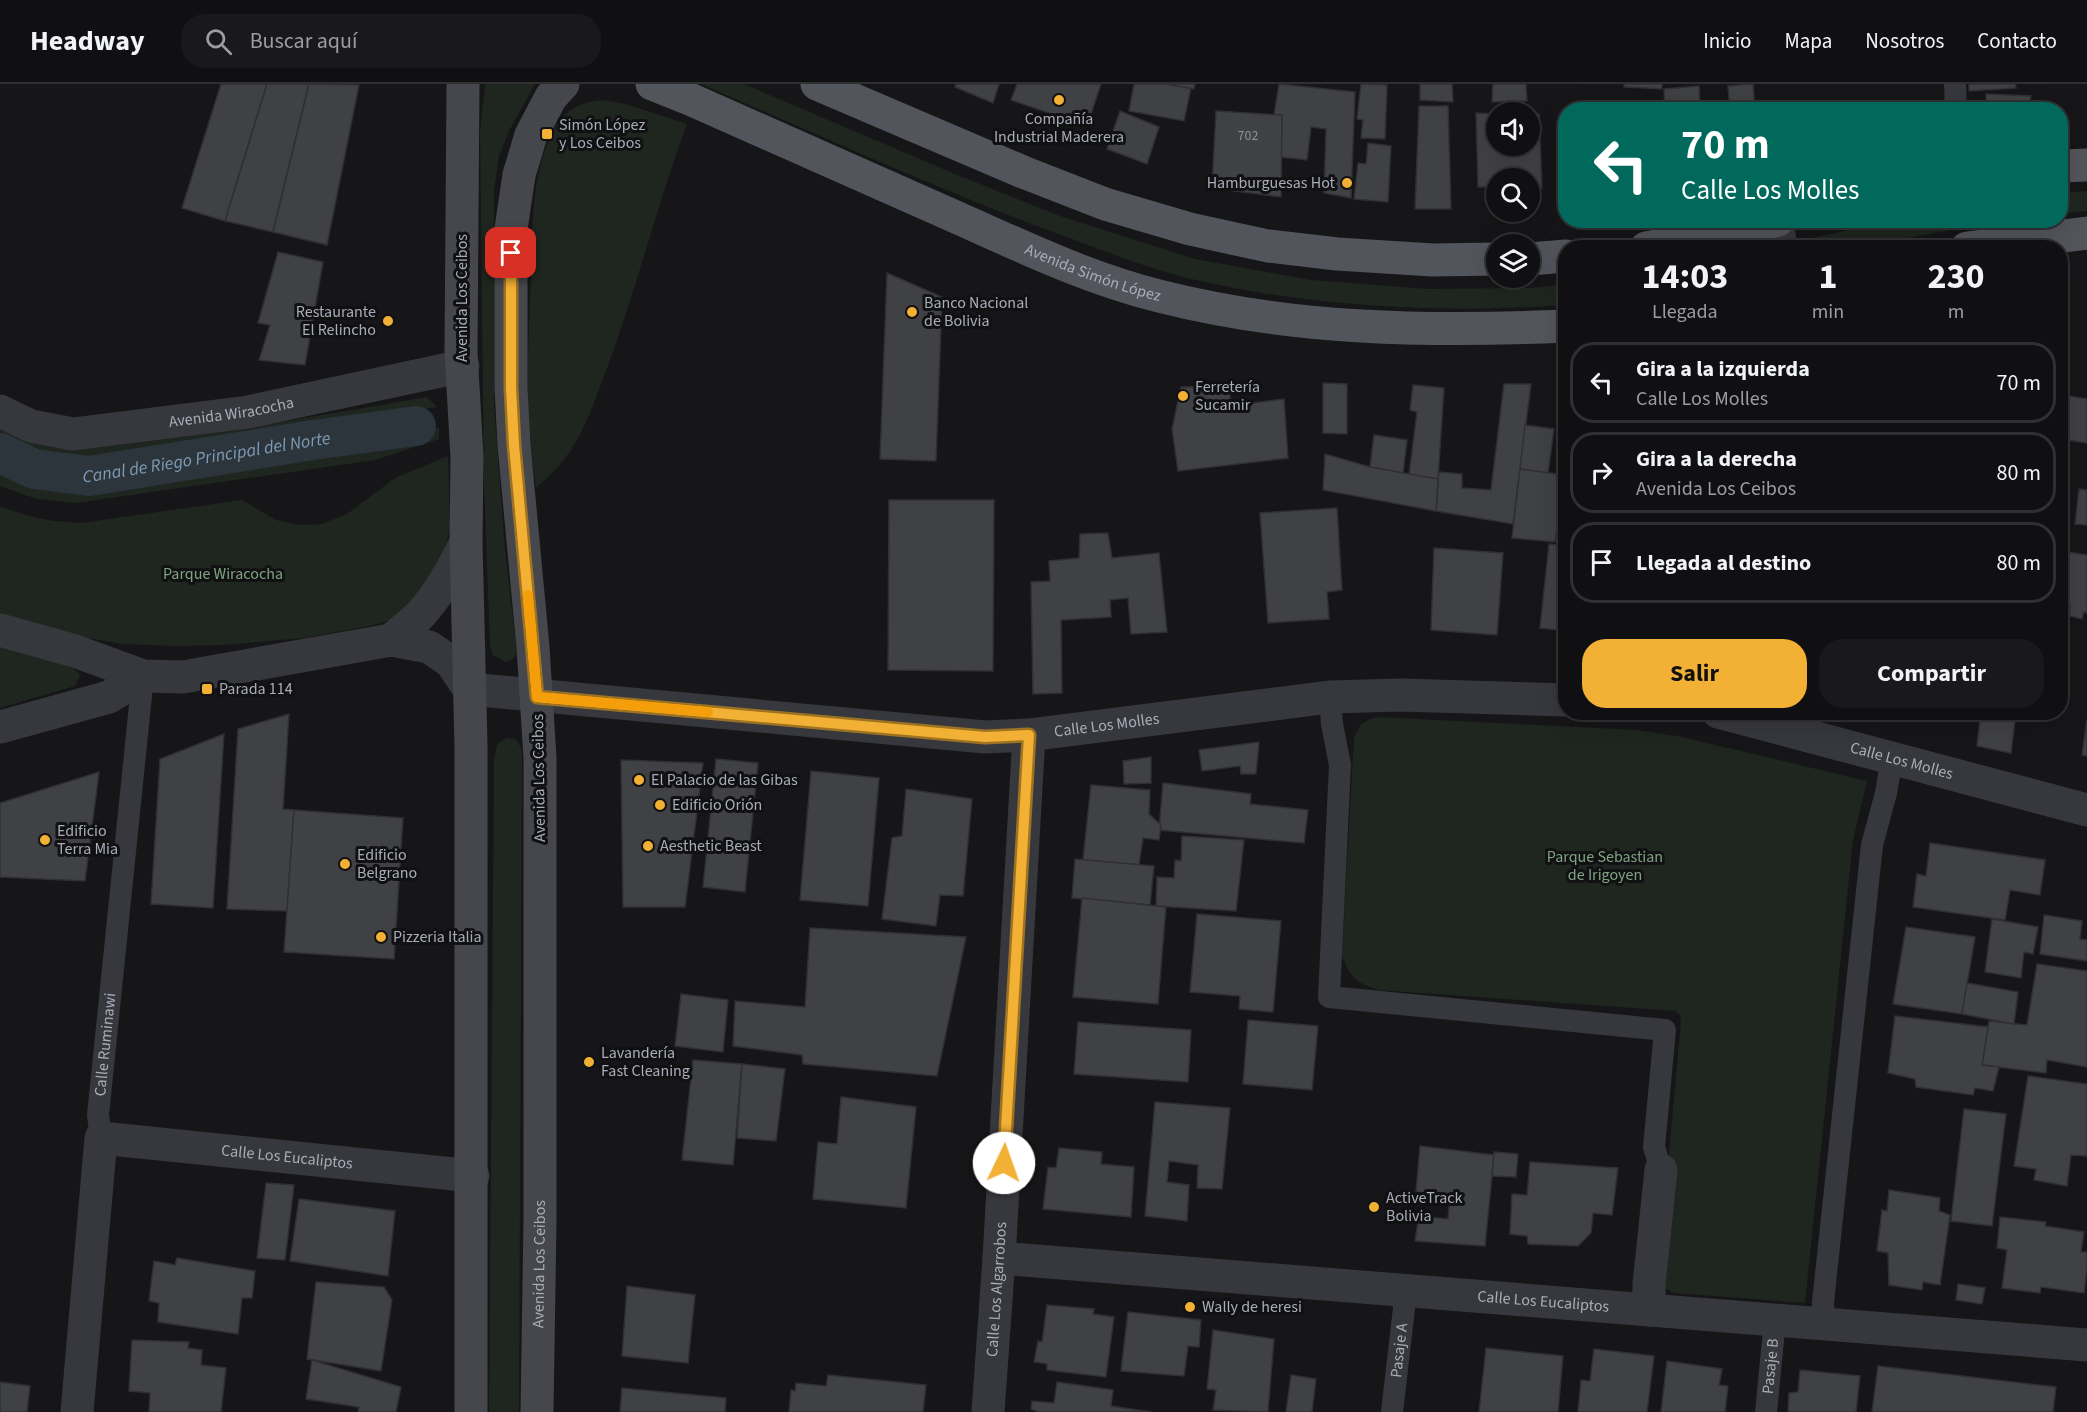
<!DOCTYPE html>
<html lang="es">
<meta charset="utf-8">
<style>
body{margin:0;font-family:"Source Sans 3",sans-serif;background:#19191b;color:#f1f3f6;height:100vh;display:flex;flex-direction:column;font-size:22px;white-space:nowrap}
*{box-sizing:border-box;margin:0}
p{font-size:20px;color:#9c9d9f}
.icon{flex:none;width:33px;height:33px;fill:none;stroke:currentColor;stroke-width:2;stroke-linecap:round;stroke-linejoin:round}
.map{position:relative;flex:1;overflow:hidden}
.panel{position:absolute;left:1558px;top:156px;width:510px;height:480px;display:flex;flex-direction:column;background:#101012;border-radius:24px;box-shadow:0 6px 24px #0002,0 0 0 2px #303032}
.panel>*{flex:none}
.banner{position:absolute;left:1558px;top:18px;width:510px;height:126px;border-radius:24px;box-shadow:0 6px 24px #0002,0 0 0 2px #303032;background:#00695c;color:#fff;overflow:hidden}
.buttons{position:absolute;left:1486px;top:18px;display:grid;gap:12px}
.buttons a{display:grid;place-items:center;width:54px;height:54px;border-radius:50%;background:#101012;box-shadow:0 6px 24px #0002,0 0 0 2px #303032;font-size:30px}
.pin{position:absolute;display:grid;place-items:center;width:51px;height:51px;color:#fff;margin:-26px;border-radius:12px;box-shadow:0 3px 9px #0006}
.me{position:absolute;width:66px;margin:-33px;rotate:3deg;stroke-linejoin:round;filter:drop-shadow(0 0 4px #0008)}
.turn{display:flex;align-items:center;gap:21px;height:126px;padding:0 24px;font-size:27px}
.turn .icon{width:78px;height:78px;stroke-width:2.5}
.turn b{display:block;font-size:42px;line-height:51px}
.eta{display:flex;justify-content:space-evenly;align-items:center;height:102px;text-align:center}
.eta b{font-size:36px;font-weight:700;line-height:42px}
.cta{display:flex;gap:12px;margin-top:auto;padding:12px 24px}
.cta a{flex:1;height:69px;border-radius:24px;background:#f2b134;color:#111;font-size:24px;font-weight:700;line-height:69px;text-align:center}
.cta a+a{background:#19191b;color:#f1f3f6}
ul{padding:0;list-style:none}
li{display:flex;align-items:center;gap:18px;height:81px;margin:0 12px 9px;padding:0 12px;border:3px solid #303032;border-radius:24px}
li div{flex:1}
li b{display:block;font-size:22px}
li em{font-style:normal}
header{display:flex;align-items:center;gap:36px;box-sizing:border-box;height:84px;padding:0 30px;background:#101012;border-bottom:2px solid #303032}
header strong{font-size:28px}
nav{display:flex;gap:33px;margin-inline-start:auto;font-size:21px}
.search{width:420px;height:54px;background:#19191b;display:flex;align-items:center;gap:15px;box-sizing:border-box;padding:0 21px;border-radius:24px;color:#9c9d9f;font-size:22px}
.map>svg:first-child{display:block}
.green{fill:#1e261f}
.lines{fill:none;stroke-linecap:round;stroke-linejoin:round}
.canal{stroke:#2c353c;stroke-width:40}
.building{fill:#404145;stroke:#303034;stroke-width:1.5}
.lane{stroke:#37383d;stroke-width:22}
.street{stroke:#37383d;stroke-width:33}
.secondary{stroke:#45474d;stroke-width:33}
.primary{stroke:#53555c;stroke-width:33}
.route-casing{stroke:#9d7322;stroke-width:15}
.route{stroke:#f2b134;stroke-width:10}
.slow{stroke:#f59e0b;stroke-width:10}
.poi-dot{fill:#f2b134;stroke:#111113;stroke-width:2}
.labels{text-anchor:middle;dominant-baseline:central;stroke-width:6;stroke-linejoin:round;paint-order:stroke}
.number-label{font-size:14px;fill:#8e929b}
.poi-label{font-size:16px;fill:#a8adb8;stroke:#111113;text-anchor:start}
.street-label{font-size:16px;fill:#a8adb8;stroke:#111113}
.park-label{font-size:16px;fill:#7fa381;stroke:#111113}
.water-label{font-size:18px;font-style:italic;fill:#7f9bb3;stroke:#111113}
</style>
<header>
<strong>Headway</strong>
<div class="search"><svg class="icon" aria-label="search" viewBox="0 0 24 24"><circle cx="10" cy="10" r="6"/><path d="M15 15l6 6"/></svg>Buscar aquí</div>
<nav><a>Inicio</a><a>Mapa</a><a>Nosotros</a><a>Contacto</a></nav>
</header>
<div class="map">
<svg width="2087" height="1328" viewBox="0 0 2087 1328">
<rect width="100%" height="100%" fill="#161618"/>
<g class="green">
<polygon points="485,0 535,0 509,47 499,72 494,107 494,321 505,466 517,569 513,575 506,578 493,571 490,563 484,398 480,48"/>
<path d="M701 0H744L955 90 1060 132 1195 175 1311 196 1428 205 1530 204 1566 200V221C1439 230 1311 223 1187 194 1143 183 1100 165 1058 150 937 105 819 51 701 0Z"/>
<path d="M603 16 626 20 687 40C657 120 637 204 607 284 595 315 584 352 562 378 554 388 544 396 536 404 533 380 529 355 528 331 526 283 530 236 531 188 533 140 531 89 554 45 565 25 582 18 603 16Z"/>
<polygon points="2087,107 2087,127 2061,130 2061,109"/>
<polygon points="1891,136 1999,136 1999,137 1859,163 1811,163 1809,155"/>
<polygon points="427,313 437,323 79,381 45,376 0,356 0,339 80,364 286,337"/>
<polygon points="439,344 439,355 375,376 76,419 37,415 0,402 0,386 39,400 74,404"/>
<path d="M448 372 450 443 445 467 410 523 391 536 369 542 304 554 223 561 173 562 123 560 88 554 0 531V422C26 433 52 438 81 439L242 416 276 436 300 441 322 440 347 430 395 394Z"/>
<polygon points="0,562 71,581 80,591 75,602 0,624"/>
<path d="M1379 633 1638 646 1682 653 1867 697 1853 756 1805 1219 1674 1209 1664 1204 1658 1191 1681 938 1680 931 1676 927 1378 906C1356 898 1350 894 1342 871L1354 655C1359 640 1364 636 1379 633Z"/>
<polygon points="507,654 516,655 522,666 519,1328 489,1328 494,676 497,660"/>
</g>
<g class="lines">
<path class="canal" id="s1" d="M0 369 34 385 89 392 313 356 416 342"/>
</g>
<g class="building">
<polygon points="221,0 267,0 225,137 182,124"/>
<polygon points="267,0 309,0 273,148 225,137"/>
<polygon points="309,0 359,1 327,161 273,148"/>
<polygon points="956,0 999,0 993,19 955,3"/>
<polygon points="1017,0 1101,0 1087,42 1011,16"/>
<polygon points="1134,0 1167,0 1191,4 1184,37 1129,27"/>
<polygon points="1167,0 1195,0 1194,5"/>
<polygon points="1279,0 1355,8 1351,114 1324,109 1326,45 1311,43 1307,76 1281,73 1282,31 1274,31"/>
<polygon points="1361,0 1387,1 1385,55 1361,54 1363,36 1357,35"/>
<polygon points="1420,0 1452,0 1453,18 1420,16"/>
<polygon points="1493,0 1526,0 1527,17 1492,18"/>
<polygon points="1624,0 1662,0 1662,5 1624,3"/>
<polygon points="1753,0 1755,26 1730,26 1728,2"/>
<polygon points="1969,0 2015,0 2016,4 1969,7"/>
<polygon points="1699,2 1700,26 1665,26 1664,5"/>
<polygon points="1986,10 2031,12 2028,26 1987,26"/>
<polygon points="1419,22 1448,22 1451,125 1415,125"/>
<polygon points="1120,27 1159,43 1147,80 1107,65"/>
<polygon points="1216,27 1282,31 1281,113 1212,104"/>
<polygon points="1476,29 1497,30 1497,62 1530,62 1530,30 1539,30 1542,104 1530,104 1530,94 1497,94 1497,103 1478,103"/>
<polygon points="1368,59 1391,62 1388,118 1354,115 1358,79 1366,80"/>
<polygon points="278,168 323,178 305,281 259,276 270,241 258,239"/>
<polygon points="887,189 942,213 936,377 880,375"/>
<polygon points="1323,299 1347,300 1347,350 1323,349"/>
<polygon points="1504,300 1531,300 1513,440 1436,427 1439,388 1462,390 1462,404 1491,406"/>
<polygon points="1413,301 1444,304 1438,395 1409,391 1417,328 1410,326"/>
<polygon points="1229,302 1231,322 1284,315 1288,374 1178,387 1172,345 1181,303"/>
<polygon points="2064,311 2087,315 2087,359 2061,355 2061,320"/>
<polygon points="1565,321 1566,321 1566,380 1559,379"/>
<polygon points="1525,341 1554,345 1548,389 1520,385"/>
<polygon points="1374,351 1407,356 1403,389 1370,383"/>
<polygon points="1325,370 1370,383 1438,395 1436,427 1323,406"/>
<polygon points="1520,385 1564,391 1555,458 1512,454"/>
<polygon points="2079,405 2087,406 2087,441 2075,440"/>
<polygon points="889,416 994,416 993,587 888,586"/>
<polygon points="1337,424 1342,506 1327,508 1329,535 1268,539 1260,429"/>
<polygon points="1108,449 1112,474 1159,469 1167,548 1131,550 1128,514 1110,516 1111,533 1061,536 1062,609 1033,610 1031,498 1050,497 1049,477 1079,474 1080,450"/>
<polygon points="1549,460 1566,462 1566,547 1540,544"/>
<polygon points="1434,464 1503,469 1497,551 1431,546"/>
<polygon points="2062,467 2087,471 2087,529 2084,528 2082,535 2070,532 2070,520 2061,519"/>
<polygon points="1981,628 2016,628 2011,669 1977,662"/>
<polygon points="289,630 283,725 294,726 287,827 227,825 238,645"/>
<polygon points="2087,636 2087,672 2082,671"/>
<polygon points="224,650 213,824 151,820 160,675"/>
<polygon points="1259,658 1256,690 1241,690 1240,682 1202,687 1199,666"/>
<polygon points="1151,673 1151,699 1124,700 1123,677"/>
<polygon points="716,675 758,679 745,808 703,803"/>
<polygon points="621,676 703,679 685,823 623,823"/>
<polygon points="811,687 879,694 868,822 800,816"/>
<polygon points="99,688 85,797 0,793 0,719"/>
<polygon points="1163,699 1251,710 1250,720 1308,726 1304,759 1159,746"/>
<polygon points="1091,701 1150,706 1149,730 1161,741 1159,756 1143,754 1139,781 1083,776"/>
<polygon points="906,705 972,715 963,812 940,811 936,842 882,835 892,754 902,752"/>
<polygon points="294,726 403,734 394,875 284,868"/>
<polygon points="1182,752 1244,756 1236,827 1156,822 1157,793 1174,794 1175,776 1181,777"/>
<polygon points="1930,759 2045,776 2040,811 2010,806 2005,836 1913,823 1917,790 1926,792"/>
<polygon points="1075,775 1154,782 1150,821 1072,814"/>
<polygon points="1082,814 1166,823 1158,920 1073,913"/>
<polygon points="1197,830 1281,837 1273,928 1239,925 1240,912 1190,908"/>
<polygon points="2044,831 2082,837 2080,855 2087,856 2087,877 2040,870"/>
<polygon points="1992,835 2038,843 2033,870 2024,868 2021,894 1985,888"/>
<polygon points="1906,843 1975,853 1962,930 1893,920"/>
<polygon points="810,844 966,853 937,992 803,980 802,971 733,962 735,917 805,923"/>
<polygon points="2037,880 2087,887 2087,983 2047,976 2046,989 1982,981 1989,937 2027,941"/>
<polygon points="1967,899 2018,908 2014,940 1962,930"/>
<polygon points="681,910 728,916 723,968 675,962"/>
<polygon points="1895,932 1988,943 1982,981 1999,983 1993,1007 1975,1004 1973,1011 1916,1003 1915,995 1888,989"/>
<polygon points="1248,936 1318,942 1312,1006 1243,1000"/>
<polygon points="1078,938 1191,946 1188,998 1074,990"/>
<polygon points="693,976 742,980 733,1081 682,1076"/>
<polygon points="742,980 785,985 776,1057 737,1054"/>
<polygon points="2028,992 2087,1000 2087,1072 2071,1071 2067,1102 2034,1096 2036,1085 2014,1082"/>
<polygon points="841,1013 916,1023 906,1124 813,1115 818,1058 837,1060"/>
<polygon points="1155,1018 1230,1024 1222,1105 1197,1104 1198,1081 1169,1077 1167,1098 1189,1101 1187,1137 1145,1132"/>
<polygon points="1964,1025 2006,1030 1992,1142 1951,1137"/>
<polygon points="1420,1062 1494,1071 1485,1162 1415,1157 1419,1132 1448,1135 1450,1112 1416,1108"/>
<polygon points="1059,1064 1102,1068 1101,1080 1134,1083 1131,1133 1043,1125 1048,1083 1056,1084"/>
<polygon points="1494,1068 1518,1070 1516,1093 1492,1092"/>
<polygon points="1530,1078 1618,1084 1612,1131 1593,1129 1591,1149 1578,1162 1528,1160 1527,1152 1510,1150 1512,1110 1527,1111"/>
<polygon points="266,1099 294,1101 285,1176 257,1174"/>
<polygon points="1889,1106 1940,1114 1939,1127 1950,1131 1940,1201 1923,1198 1922,1206 1889,1201 1888,1169 1877,1167 1882,1126 1887,1127"/>
<polygon points="299,1115 395,1127 388,1192 290,1177"/>
<polygon points="2000,1133 2046,1138 2045,1142 2084,1148 2081,1168 2087,1168 2087,1184 2084,1209 2041,1203 2040,1209 2002,1204 2007,1166 1997,1164"/>
<polygon points="177,1174 255,1187 252,1214 242,1214 238,1250 158,1238 159,1219 149,1217 154,1177 175,1181"/>
<polygon points="316,1198 384,1203 392,1216 381,1287 307,1275"/>
<polygon points="1958,1200 1985,1204 1982,1220 1956,1216"/>
<polygon points="627,1202 695,1211 688,1279 622,1272"/>
<polygon points="1047,1221 1094,1225 1093,1230 1114,1233 1106,1293 1047,1286 1047,1280 1034,1278 1038,1257 1042,1258"/>
<polygon points="1128,1228 1201,1236 1199,1263 1188,1262 1184,1292 1121,1287"/>
<polygon points="1213,1246 1274,1255 1268,1328 1213,1326 1216,1306 1207,1305"/>
<polygon points="132,1256 189,1258 188,1264 202,1266 201,1281 226,1284 221,1328 149,1328 150,1309 129,1307"/>
<polygon points="1486,1264 1563,1272 1558,1328 1479,1328"/>
<polygon points="1594,1265 1654,1272 1647,1328 1578,1328 1581,1296 1590,1297"/>
<polygon points="312,1276 401,1303 396,1328 358,1328 359,1323 306,1315"/>
<polygon points="1667,1277 1722,1285 1719,1301 1728,1302 1725,1328 1661,1328"/>
<polygon points="1878,1282 2056,1303 2053,1328 1872,1328"/>
<polygon points="1800,1286 1860,1292 1856,1328 1788,1328 1789,1309 1798,1308"/>
<polygon points="828,1291 926,1301 923,1328 789,1328 791,1306 795,1307 796,1299 826,1302"/>
<polygon points="1291,1291 1316,1295 1312,1328 1286,1328"/>
<polygon points="0,1298 30,1302 27,1328 0,1328"/>
<polygon points="1057,1298 1113,1306 1111,1322 1152,1328 1039,1328 1031,1325 1032,1317 1054,1319"/>
<polygon points="622,1304 726,1314 725,1328 620,1328"/>
</g>
<g class="lines">
<g class="lane">
<polyline points="1955,0 1956,26"/>
<polyline points="1330,613 1332,640 1340,681 1329,913 1665,946 1654,1063 1661,1086"/>
<path id="s2" d="M101 1054 98 1031 143 592"/>
<polyline points="1824,1240 1823,1218 1872,761 1886,709 1892,674"/>
<path id="s3" d="M1392 1328 1406 1207"/>
<path id="s4" d="M1766 1328 1775 1236"/>
</g>
<g class="street">
<polyline points="1777,137 1781,164"/>
<path id="s5" d="M0 327 31 342 73 350 248 328 463 282"/>
<path id="s6" d="M0 546 75 567 143 592 183 593 391 556 429 563 451 578 469 605 985 653 1029 651 1330 613 1401 611 1566 616"/>
<path d="M391 556C400 548 411 540 420 531 440 509 453 484 466 458"/>
<path id="s7" d="M1718 628 2087 726"/>
<polyline points="0,643 109,613 143,592"/>
<path id="s8" d="M999 1174 2087 1261"/>
<polyline points="1649,1226 1649,1200 1661,1086"/>
<path id="s9" d="M77 1328 101 1054 473 1092"/>
<path id="s10" d="M988 1328 999 1174 1029 651"/>
</g>
<g class="secondary">
<polyline points="463,0 461,268 467,373 466,458 471,662 471,1328"/>
<path id="s11" d="M537 1328 540 1136V674L533 563 514 361 511 304V145L519 91 531 51 551 13 563 0"/>
</g>
<g class="primary">
<path id="s12" d="M652 0 692 16C778 54 863 92 949 130 1017 160 1086 194 1159 212 1292 246 1430 248 1566 242"/>
<polyline points="817,0 1023,88 1105,120 1190,145 1268,162 1337,170 1433,176 1497,175"/>
<polyline points="2061,82 2087,81"/>
<polyline points="1646,164 1732,148 1778,136"/>
<polyline points="1967,164 2087,149"/>
<polyline points="1530,175 1566,172"/>
</g>
</g>
<g class="lines">
<defs>
<polyline id="route" points="511,169 511,304 514,361 537,613 985,653 1029,651 1004,1079"/>
</defs>
<use href="#route" class="route-casing"/>
<use href="#route" class="route"/>
<polyline class="slow" points="528,511 537,613 708,628"/>
</g>
<g class="poi-dot">
<circle cx="1059" cy="16" r="6"/>
<rect x="541" y="44" width="12" height="12" rx="3"/>
<circle cx="1347" cy="99" r="6"/>
<circle cx="912" cy="228" r="6"/>
<circle cx="388" cy="237" r="6"/>
<circle cx="1183" cy="312" r="6"/>
<rect x="201" y="599" width="12" height="12" rx="3"/>
<circle cx="639" cy="696" r="6"/>
<circle cx="660" cy="721" r="6"/>
<circle cx="45" cy="756" r="6"/>
<circle cx="648" cy="762" r="6"/>
<circle cx="345" cy="780" r="6"/>
<circle cx="381" cy="853" r="6"/>
<circle cx="589" cy="978" r="6"/>
<circle cx="1374" cy="1123" r="6"/>
<circle cx="1190" cy="1223" r="6"/>
</g>
<g class="labels">
<g class="number-label">
<text x="1248" y="52">702</text>
</g>
<g class="poi-label">
<text x="1059" y="35" text-anchor="middle">Compañía<tspan x="1059" dy="18">Industrial Maderera</tspan></text>
<text x="559" y="41">Simón López<tspan x="559" dy="18">y Los Ceibos</tspan></text>
<text x="1335" y="99" text-anchor="end">Hamburguesas Hot</text>
<text x="924" y="219">Banco Nacional<tspan x="924" dy="18">de Bolivia</tspan></text>
<text x="376" y="228" text-anchor="end">Restaurante<tspan x="376" dy="18">El Relincho</tspan></text>
<text x="1195" y="303">Ferretería<tspan x="1195" dy="18">Sucamir</tspan></text>
<text x="219" y="605">Parada 114</text>
<text x="651" y="696">El Palacio de las Gibas</text>
<text x="672" y="721">Edificio Orión</text>
<text x="57" y="747">Edificio<tspan x="57" dy="18">Terra Mia</tspan></text>
<text x="660" y="762">Aesthetic Beast</text>
<text x="357" y="771">Edificio<tspan x="357" dy="18">Belgrano</tspan></text>
<text x="393" y="853">Pizzeria Italia</text>
<text x="601" y="969">Lavandería<tspan x="601" dy="18">Fast Cleaning</tspan></text>
<text x="1386" y="1114">ActiveTrack<tspan x="1386" dy="18">Bolivia</tspan></text>
<text x="1202" y="1223">Wally de heresi</text>
</g>
<g class="street-label">
<text stroke="none"><textPath href="#s12" startOffset="480">Avenida Simón López</textPath></text>
<text transform="translate(462 214) rotate(-90)">Avenida Los Ceibos</text>
<text stroke="none"><textPath href="#s5" startOffset="237">Avenida Wiracocha</textPath></text>
<text stroke="none"><textPath href="#s6" startOffset="1140">Calle Los Molles</textPath></text>
<text stroke="none"><textPath href="#s7" startOffset="190">Calle Los Molles</textPath></text>
<text transform="translate(539 694) rotate(-91)">Avenida Los Ceibos</text>
<text stroke="none"><textPath href="#s2" startOffset="94">Calle Ruminawi</textPath></text>
<text stroke="none"><textPath href="#s9" startOffset="462">Calle Los Eucaliptos</textPath></text>
<text stroke="none"><textPath href="#s11" startOffset="148">Avenida Los Ceibos</textPath></text>
<text stroke="none"><textPath href="#s10" startOffset="123">Calle Los Algarrobos</textPath></text>
<text stroke="none"><textPath href="#s8" startOffset="546">Calle Los Eucaliptos</textPath></text>
<text stroke="none"><textPath href="#s3" startOffset="62">Pasaje A</textPath></text>
<text stroke="none"><textPath href="#s4" startOffset="46">Pasaje B</textPath></text>
</g>
<g class="park-label">
<text x="223" y="490">Parque Wiracocha</text>
<text x="1605" y="773">Parque Sebastian<tspan x="1605" dy="18">de Irigoyen</tspan></text>
</g>
<g class="water-label">
<text stroke="none"><textPath href="#s1" startOffset="212">Canal de Riego Principal del Norte</textPath></text>
</g>
</g>
</svg>
<div class="buttons">
<a><svg class="icon" aria-label="sound" viewBox="0 0 24 24"><path d="M4 9h4l5-4v14l-5-4H4zM17 9q2 3 0 6"/></svg></a>
<a><svg class="icon" aria-label="search" viewBox="0 0 24 24"><circle cx="10" cy="10" r="6"/><path d="M15 15l6 6"/></svg></a>
<a><svg class="icon" aria-label="layers" viewBox="0 0 24 24"><path d="M12 4l9 5-9 5-9-5zM3 14l9 5 9-5"/></svg></a>
</div>
<div class="pin" style="left:511px;top:169px;background:#d93025"><svg class="icon" aria-label="arrive" viewBox="0 0 24 24"><path d="M6 21V4h12l-3 4 3 4H6"/></svg></div>
<svg class="me" style="left:1004px;top:1079px" viewBox="-20 -20 40 40"><circle r="19" fill="#fff"/><path d="M0-13L10 11 0 6-10 11z" fill="#f2b134"/></svg>
<div class="banner">
<div class="turn"><svg class="icon" aria-label="left" viewBox="0 0 24 24"><path d="M17 20v-9H6M10 6l-5 5 5 5"/></svg><div><b>70 m</b>Calle Los Molles</div></div>
</div>
<section class="panel">
<div class="eta">
<div><b>14:03</b><p>Llegada</p></div>
<div><b>1</b><p>min</p></div>
<div><b>230</b><p>m</p></div>
</div>
<ul>
<li><svg class="icon" aria-label="left" viewBox="0 0 24 24"><path d="M17 20v-9H6M10 6l-5 5 5 5"/></svg><div><b>Gira a la izquierda</b><p>Calle Los Molles</p></div><em>70 m</em></li>
<li><svg class="icon" aria-label="right" viewBox="0 0 24 24"><path d="M7 20v-9h11M14 6l5 5-5 5"/></svg><div><b>Gira a la derecha</b><p>Avenida Los Ceibos</p></div><em>80 m</em></li>
<li><svg class="icon" aria-label="arrive" viewBox="0 0 24 24"><path d="M6 21V4h12l-3 4 3 4H6"/></svg><div><b>Llegada al destino</b></div><em>80 m</em></li>
</ul>
<div class="cta"><a>Salir</a><a>Compartir</a></div>
</section>
</div>
